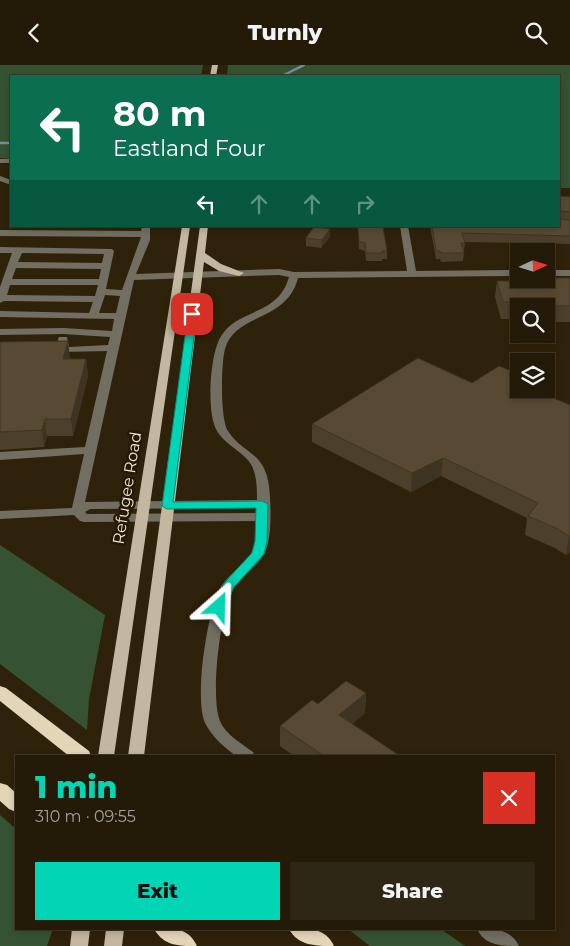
<!DOCTYPE html>
<meta charset="utf-8">
<style>
body{margin:0;font-family:Montserrat,sans-serif;background:#2f2716;color:#f1f3f6;height:100vh;display:flex;flex-direction:column;font-size:19px;white-space:nowrap}
*{box-sizing:border-box;margin:0}
p{font-size:16px;color:#a3a19c}
.icon{flex:none;width:28px;height:28px;fill:none;stroke:currentColor;stroke-width:2;stroke-linecap:round;stroke-linejoin:round}
.map{position:relative;flex:1;overflow:hidden}
.panel{position:absolute;left:15px;top:690px;width:540px;height:175px;display:flex;flex-direction:column;background:#231a08;border-radius:0px;box-shadow:0 2px 8px #0003,0 0 0 1px #403829}
.panel>*{flex:none}
.top-card{position:absolute;left:10px;top:10px;width:550px;height:152px;border-radius:0px;box-shadow:0 2px 8px #0003,0 0 0 1px #403829;background:#0b6e4f;color:#fff;overflow:hidden}
.needle{width:32px;rotate:86deg}
.tools{position:absolute;left:510px;top:178px;display:grid;gap:10px}
.tools a{display:grid;place-items:center;width:45px;height:45px;border-radius:0px;background:#231a08;box-shadow:0 2px 8px #0003,0 0 0 1px #403829;font-size:25px}
.pin{position:absolute;display:grid;place-items:center;width:42px;height:42px;color:#fff;margin:-21px;border-radius:10px;box-shadow:0 2px 8px #0006}
.me{position:absolute;width:55px;margin:-28px;rotate:25deg;stroke-linejoin:round;filter:drop-shadow(0 0 4px #0008)}
.turn{display:flex;align-items:center;gap:18px;height:105px;padding:0 20px;font-size:22px}
.turn .icon{width:65px;height:65px;stroke-width:2.5}
.turn b{display:block;font-size:35px;line-height:42px}
.lanes{display:flex;align-items:center;height:48px;padding:0 20px;background:#0003;justify-content:center;gap:25px;direction:ltr}
.lanes .off{opacity:.35}
.round{display:grid;place-items:center;flex:none;width:52px;height:52px;border-radius:0px;background:#2f2716}
.headline{display:flex;align-items:center;justify-content:space-between;height:85px;padding:0 20px}
h1{font-size:30px;font-weight:800;line-height:38px;color:#02d5b6}
.action{display:flex;gap:10px;margin-top:auto;padding:10px 20px}
.action a{flex:1;height:58px;border-radius:0px;background:#02d5b6;color:#111;font-size:20px;font-weight:800;line-height:58px;text-align:center}
.action a+a{background:#2f2716;color:#f1f3f6}
header{display:flex;justify-content:space-between;align-items:center;height:65px;padding:0 20px;background:#231a08;font-size:22px;font-weight:800}
.map>svg:first-child{display:block}
.green{fill:#355332}
.lines{fill:none;stroke-linecap:round;stroke-linejoin:round}
.stream{stroke:#768ea3;stroke-width:2.5}
.minor{fill:#736e62;fill-rule:evenodd}
.major{fill:#c3b79f;fill-rule:evenodd}
.highway{fill:#e3d5b7;fill-rule:evenodd}
.wall{fill:#4c402b}
.shaded-wall{fill:#3e3423}
.building{fill:#584a32;stroke:#3e3423}
.route{fill:#02d5b6;stroke:#018a76}
.labels{text-anchor:middle;dominant-baseline:central;stroke-width:5;stroke-linejoin:round;paint-order:stroke}
.street-label{font-size:16px;fill:#f0e8da;stroke:#251902}
</style>
<header><svg class="icon" aria-label="back" viewBox="0 0 24 24"><path d="M15 5l-7 7 7 7"/></svg>Turnly<svg class="icon" aria-label="search" viewBox="0 0 24 24"><circle cx="10" cy="10" r="6"/><path d="M15 15l6 6"/></svg></header>
<div class="map">
<svg width="570" height="881" viewBox="0 0 570 881">
<rect width="100%" height="100%" fill="#2f220a"/>
<g class="green">
<polygon points="0,0 203,0 201,11 11,11 11,94 0,93"/>
<polygon points="228,0 570,0 570,123 559,123 559,11 227,11"/>
<polygon points="0,480 105,550 89,634 87,665 0,599"/>
<polygon points="0,750 16,764 16,864 53,864 47,881 0,881"/>
<polygon points="348,864 441,864 465,881 370,881"/>
</g>
<g class="lines">
<g class="stream">
<polyline points="282,11 304,0"/>
<polyline points="0,78 11,78"/>
</g>
<g class="minor">
<rect x="0" y="94" width="11" height="4"/>
<polygon points="0,111 11,115 11,120 0,116"/>
<path d="M142 161H150V175L136 209 279 204 294 207 407 206 400 161H408L416 206 519 205V211L298 213C287 257 235 248 225 284 221 299 220 353 228 366 243 390 264 385 269 421 271 438 272 470 266 485 259 501 243 509 234 523 220 545 210 632 220 656 225 669 242 679 253 687L255 691H236C224 682 212 672 205 658 194 632 207 549 220 523 228 509 246 501 252 486 256 477 256 466 257 456L84 457 80 456 74 450 0 454V446L72 443 84 389 0 395V387L85 382 107 286 60 287 58 274 59 272H67L69 282 108 280 110 272 63 269 0 270V264L63 263 112 266 114 254 0 252V246L89 248 93 237 4 236 0 238V222L12 188H0V182L112 184 114 186 106 224 122 225 141 172 0 171V165L141 166ZM22 188 104 189 102 198 18 197ZM16 203 101 204 99 214H12ZM279 210 289 212C278 252 236 243 220 273 210 291 206 348 217 366 226 381 246 388 252 401 257 412 257 424 257 435L85 437 134 215ZM10 220H98L95 231 7 230ZM105 230 120 231 116 248H99ZM257 443V448L87 449 85 447 90 444Z"/>
<rect x="546" y="205" width="24" height="6"/>
<path d="M477 864C493 863 511 864 519 881 502 881 485 881 477 864Z"/>
</g>
<g class="major">
<polygon points="212,0 218,0 216,11 210,11"/>
<polygon points="182,161 190,161 114,691 98,691"/>
<polygon points="200,161 208,161 205,188 221,199 244,208 239,211 219,206 204,197 144,691 128,691"/>
<polygon points="72,864 90,864 88,881 70,881"/>
<polygon points="106,864 124,864 122,881 104,881"/>
</g>
<g class="highway">
<polygon points="0,621 6,623 89,686 91,691 69,691 0,636"/>
<polygon points="0,718 7,720 16,728 16,747 9,744 0,736"/>
<path d="M154 864C173 863 188 862 197 881 178 881 164 881 154 864Z"/>
<path d="M289 864C307 863 325 862 334 881 316 881 298 881 289 864Z"/>
</g>
</g>
<g class="wall">
<polygon points="559,131 570,132 570,155 559,154"/>
<polygon points="570,155 570,179 465,177 464,186 463,186 464,188 463,196 441,197 440,194 436,194 430,161 559,161"/>
<polygon points="358,162 387,186 387,194 382,194 382,196 366,196 365,186 359,184"/>
<polygon points="330,172 321,183 306,181 306,173"/>
<polygon points="552,213 570,213 570,257 548,257 547,260 546,260 546,241 519,241 519,254 501,254 495,232 497,216 519,216 519,214 546,214"/>
<polygon points="0,277 70,293 70,294 86,294 88,311 73,371 47,371 44,382 0,385"/>
<polygon points="472,318 519,324 570,340 570,488 566,490 555,483 525,470 527,453 441,411 411,427 312,377 312,359"/>
<polygon points="366,628 365,648 352,659 400,691 294,691 280,681 280,661 318,639"/>
</g>
<g class="shaded-wall">
<polygon points="330,164 330,172 321,183 322,175"/>
<polygon points="68,276 70,293 65,311 63,294"/>
<polygon points="86,294 88,311 73,371 71,354"/>
<polygon points="45,354 47,371 44,382 42,365"/>
<polygon points="443,393 441,411 411,427 412,408"/>
<polygon points="569,471 570,471 570,488 566,490"/>
<polygon points="366,628 365,648 339,671 339,650"/>
</g>
<g class="building">
<polygon points="559,131 570,132 570,147 559,146 559,147"/>
<polygon points="559,154 570,155 570,171 462,168 465,178 461,178 464,188 441,188 440,186 436,186 432,161 559,161"/>
<polygon points="314,162 330,164 322,175 306,173"/>
<polygon points="358,162 383,162 387,186 382,186 383,188 366,188 365,178 359,176"/>
<polygon points="546,210 551,210 552,213 570,213 570,241 549,241 549,243 546,243 546,241 529,241 528,237 503,237 497,216 521,216 521,214 546,214"/>
<polygon points="68,276 63,294 86,294 71,354 45,354 42,365 0,367 0,277"/>
<polygon points="418,293 472,318 499,301 519,309 519,324 532,324 570,340 570,471 569,471 558,464 528,451 538,438 443,393 412,408 312,359"/>
<polygon points="346,616 366,628 339,650 400,691 324,691 280,661 312,635 318,639"/>
</g>
<polygon class="route" points="192,246 197,249 173,437 262,436 268,439 267,476 264,489 234,522 226,542 219,546 213,542 224,518 252,488 255,476 256,443 167,444 162,441 188,249"/>
<g class="labels">
<g class="street-label">
<text transform="translate(127 423) rotate(-81)">Refugee Road</text>
</g>
</g>
</svg>
<div class="tools">
<a><svg class="needle" viewBox="-14 -14 28 28"><path d="M0-13l5 13h-10z" fill="#e53935"/><path d="M0 13l5-13h-10z" fill="#a3a19c"/></svg></a>
<a><svg class="icon" aria-label="search" viewBox="0 0 24 24"><circle cx="10" cy="10" r="6"/><path d="M15 15l6 6"/></svg></a>
<a><svg class="icon" aria-label="layers" viewBox="0 0 24 24"><path d="M12 4l9 5-9 5-9-5zM3 14l9 5 9-5"/></svg></a>
</div>
<div class="pin" style="left:192px;top:249px;background:#d93025"><svg class="icon" aria-label="arrive" viewBox="0 0 24 24"><path d="M6 21V4h12l-3 4 3 4H6"/></svg></div>
<svg class="me" style="left:219px;top:542px" viewBox="-20 -20 40 40"><path d="M0-17L14 15 0 8-14 15z" fill="#02d5b6" stroke="#fff" stroke-width="4"/></svg>
<div class="top-card">
<div class="turn"><svg class="icon" aria-label="left" viewBox="0 0 24 24"><path d="M17 20v-9H6M10 6l-5 5 5 5"/></svg><div><b>80 m</b>Eastland Four</div></div>
<div class="lanes"><svg class="icon" aria-label="left" viewBox="0 0 24 24"><path d="M17 20v-9H6M10 6l-5 5 5 5"/></svg><svg class="icon off" aria-label="ahead" viewBox="0 0 24 24"><path d="M12 20V5M6 11l6-6 6 6"/></svg><svg class="icon off" aria-label="ahead" viewBox="0 0 24 24"><path d="M12 20V5M6 11l6-6 6 6"/></svg><svg class="icon off" aria-label="right" viewBox="0 0 24 24"><path d="M7 20v-9h11M14 6l5 5-5 5"/></svg></div>
</div>
<section class="panel">
<div class="headline"><div><h1>1 min</h1><p>310 m · 09:55</p></div><a class="round" style="background:#d93025;color:#fff"><svg class="icon" aria-label="close" viewBox="0 0 24 24"><path d="M6 6l12 12M18 6L6 18"/></svg></a></div>
<div class="action"><a>Exit</a><a>Share</a></div>
</section>
</div>
